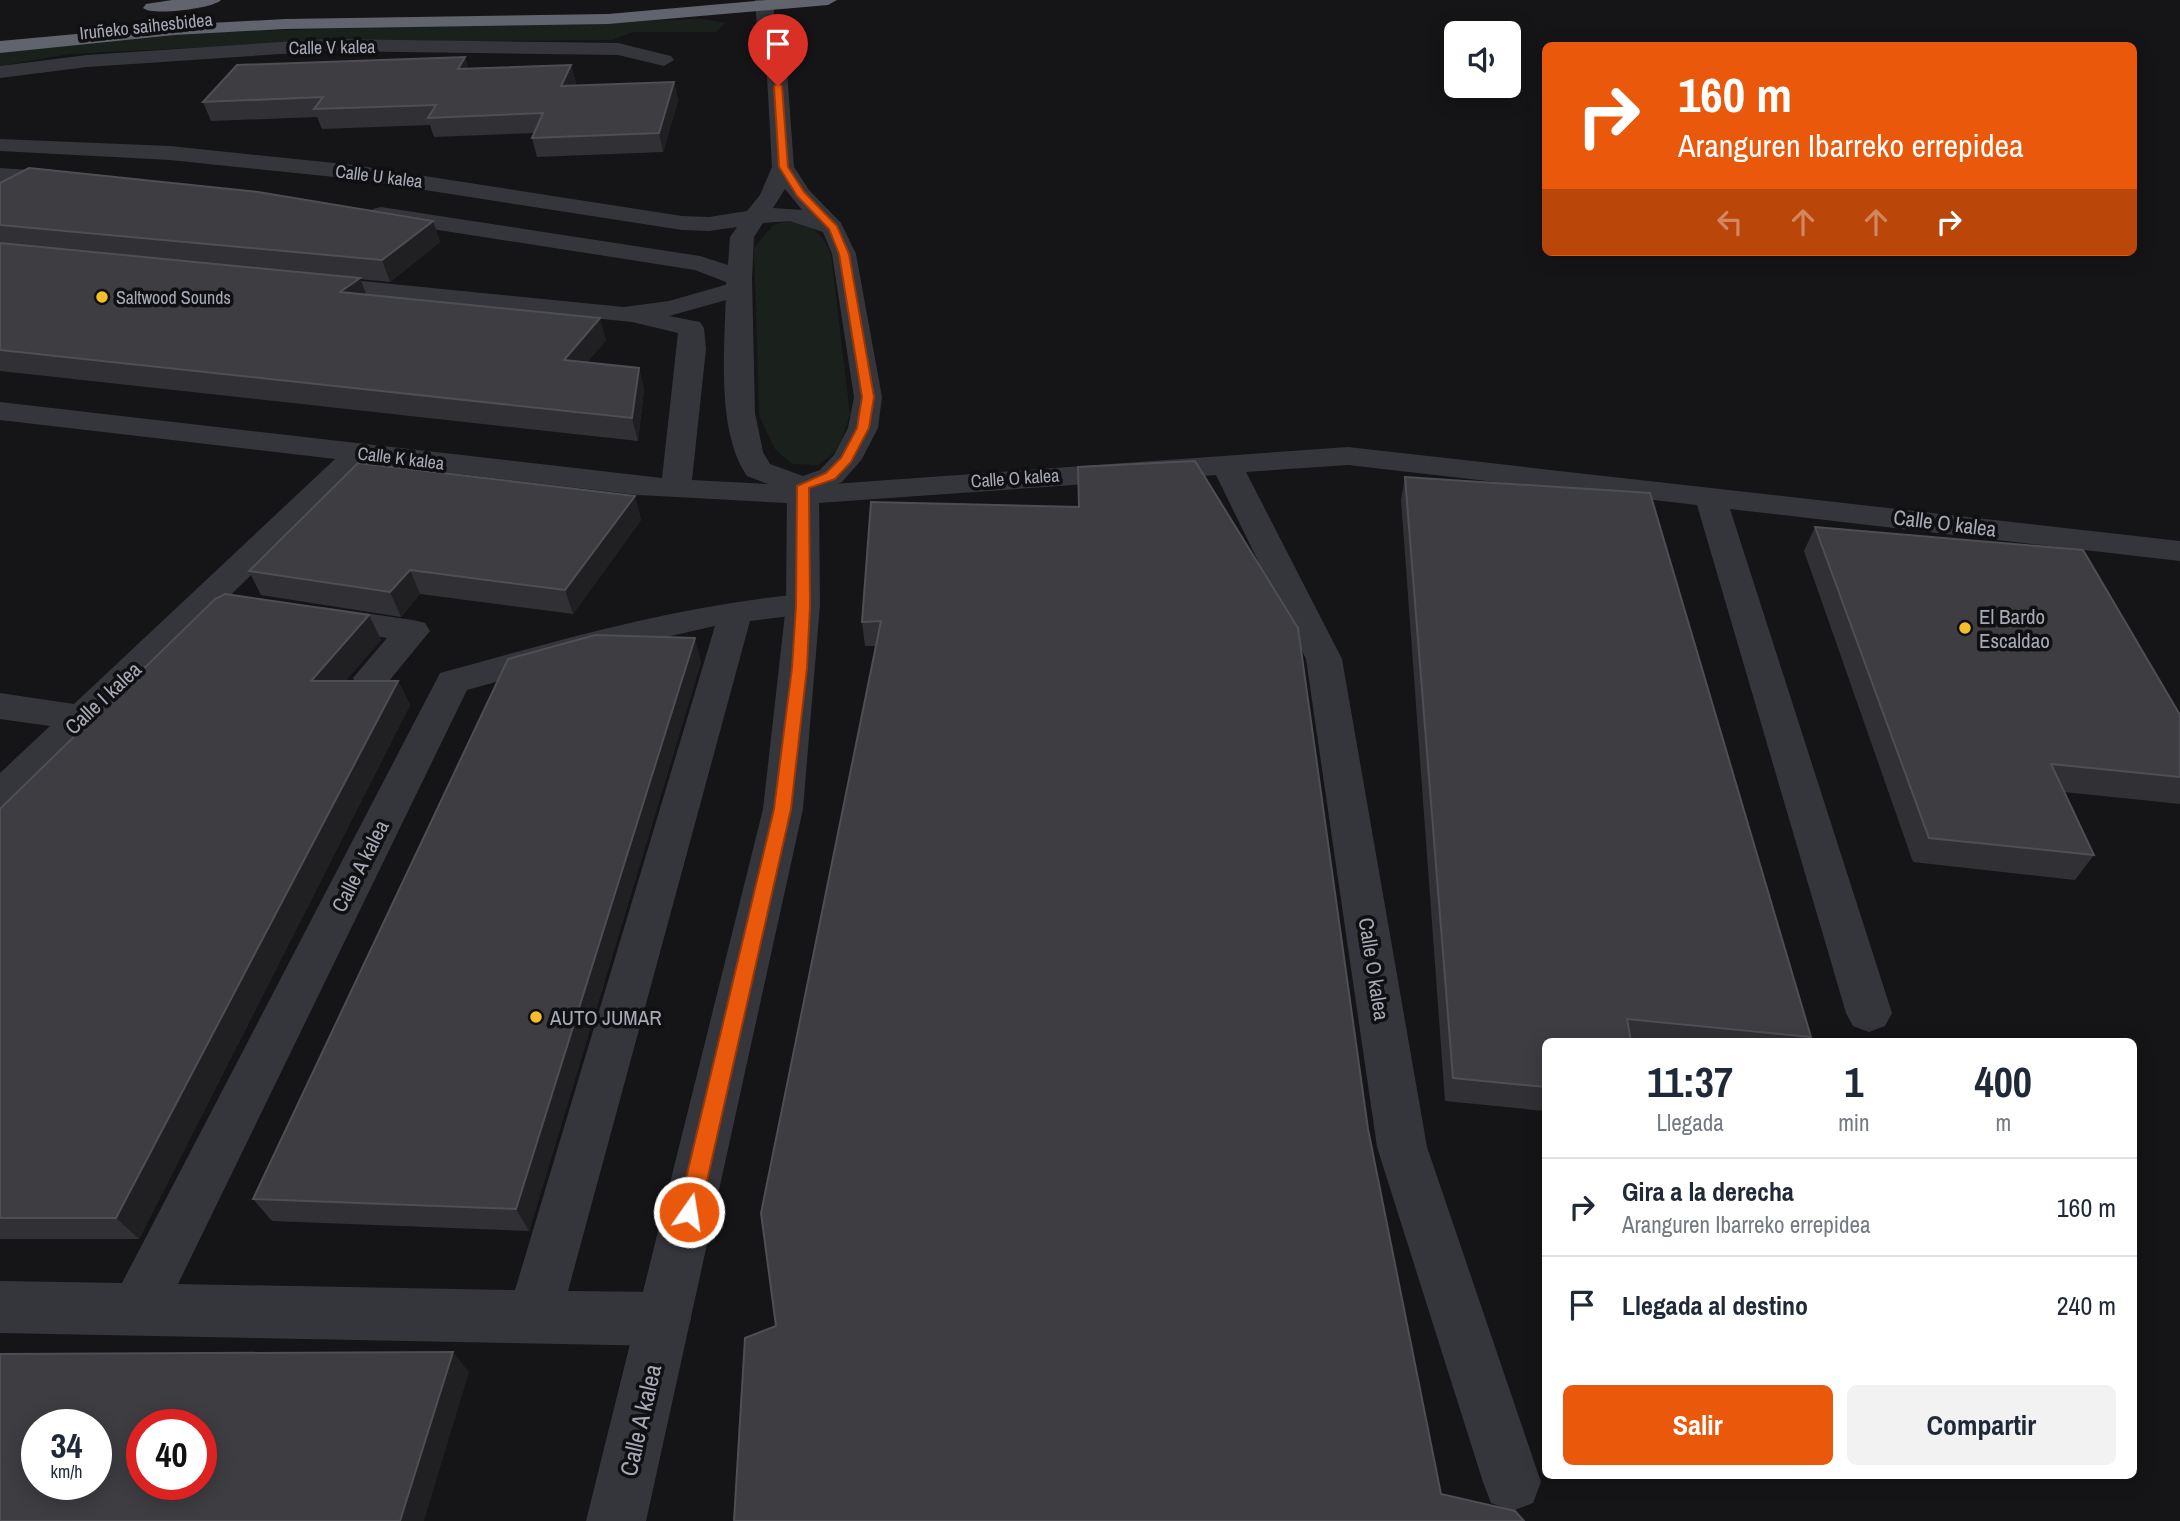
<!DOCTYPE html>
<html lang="es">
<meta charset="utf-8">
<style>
body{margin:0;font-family:"Archivo Narrow",sans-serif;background:#f2f2f3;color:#1f2937;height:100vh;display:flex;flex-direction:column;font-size:26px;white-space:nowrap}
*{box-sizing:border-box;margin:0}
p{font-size:23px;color:#747a83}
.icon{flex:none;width:38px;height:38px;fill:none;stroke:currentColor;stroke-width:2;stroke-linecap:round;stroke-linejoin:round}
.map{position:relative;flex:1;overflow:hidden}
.side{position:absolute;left:1542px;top:1038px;width:595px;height:441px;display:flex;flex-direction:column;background:#fff;border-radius:10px;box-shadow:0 4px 18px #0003}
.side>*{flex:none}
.guide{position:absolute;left:1542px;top:42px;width:595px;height:214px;border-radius:10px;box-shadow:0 4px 18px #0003;background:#ea580c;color:#fff;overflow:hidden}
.tools{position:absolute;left:1444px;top:21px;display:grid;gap:14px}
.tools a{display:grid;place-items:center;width:77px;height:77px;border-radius:10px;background:#fff;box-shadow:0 4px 18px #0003;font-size:35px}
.speed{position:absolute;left:21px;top:1409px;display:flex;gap:14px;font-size:35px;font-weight:700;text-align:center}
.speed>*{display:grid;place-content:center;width:91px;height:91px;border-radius:50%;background:#fff;box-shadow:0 4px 18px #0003;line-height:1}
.speed small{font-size:18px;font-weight:400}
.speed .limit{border:10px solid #d22;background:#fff;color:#111}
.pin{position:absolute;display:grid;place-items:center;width:60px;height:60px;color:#fff;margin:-72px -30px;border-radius:50% 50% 50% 0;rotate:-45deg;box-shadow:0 0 7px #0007}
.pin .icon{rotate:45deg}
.me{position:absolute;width:77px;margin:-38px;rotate:13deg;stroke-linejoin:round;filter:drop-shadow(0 0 5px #0008)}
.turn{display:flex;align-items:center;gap:24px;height:147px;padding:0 21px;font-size:32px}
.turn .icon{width:91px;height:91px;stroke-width:2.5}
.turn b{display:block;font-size:49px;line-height:60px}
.lanes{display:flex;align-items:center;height:66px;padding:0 21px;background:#0003;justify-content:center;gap:35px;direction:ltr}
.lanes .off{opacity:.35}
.eta{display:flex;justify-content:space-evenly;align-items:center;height:119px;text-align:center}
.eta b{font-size:42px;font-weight:700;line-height:49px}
.action{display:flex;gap:14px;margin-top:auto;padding:14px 21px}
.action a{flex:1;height:80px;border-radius:10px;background:#ea580c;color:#fff;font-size:28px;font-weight:700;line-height:80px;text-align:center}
.action a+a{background:#f2f2f3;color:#1f2937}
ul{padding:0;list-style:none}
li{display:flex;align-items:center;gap:21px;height:98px;padding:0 21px;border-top:2px solid #e0e1e3}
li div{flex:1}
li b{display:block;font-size:26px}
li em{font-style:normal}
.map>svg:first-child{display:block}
.green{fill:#1a211c}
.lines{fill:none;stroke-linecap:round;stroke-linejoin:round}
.minor{fill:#35363b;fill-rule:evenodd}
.tertiary{fill:#35363b;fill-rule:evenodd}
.motorway{fill:#61646d;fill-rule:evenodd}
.wall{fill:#313034}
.shaded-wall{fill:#201f22}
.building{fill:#3d3d42;stroke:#4e4e54;stroke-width:2;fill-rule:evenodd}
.route{fill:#ea580c;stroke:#983908;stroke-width:2}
.poi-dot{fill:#f7be2c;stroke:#100f11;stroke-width:2.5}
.labels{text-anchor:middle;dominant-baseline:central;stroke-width:7;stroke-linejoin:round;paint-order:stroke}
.far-street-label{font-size:18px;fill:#a6aab7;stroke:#100f11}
.far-poi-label{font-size:18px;fill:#a6aab7;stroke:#100f11;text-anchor:start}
.street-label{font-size:21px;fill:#a6aab7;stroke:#100f11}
.poi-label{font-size:21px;fill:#a6aab7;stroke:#100f11;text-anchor:start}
.near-street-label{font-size:24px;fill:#a6aab7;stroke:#100f11}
</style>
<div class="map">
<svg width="2180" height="1521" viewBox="0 0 2180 1521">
<rect width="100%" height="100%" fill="#151416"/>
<g class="green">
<polygon points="703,19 726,23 716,32 633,32 612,40 302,42 70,54 0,66 0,52 179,33"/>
<path d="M786 221C810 221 821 232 831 254L850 414 842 439 834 453 818 465 792 464 775 449 759 416 754 248 773 225Z"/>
</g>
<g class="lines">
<g class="minor">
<polygon points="327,39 618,43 671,56 674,60 664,66 618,55 327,51 87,67 0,78 0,66 87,55"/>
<polygon points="312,276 624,307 669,301 739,281 748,284 752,289 748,294 669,316 700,322 704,328 706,349 692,480 804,486 1348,447 2180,541 2180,561 1730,509 1892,1013 1885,1026 1869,1032 1853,1026 1846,1013 1697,505 1348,465 1246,472 1342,659 1427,1147 1541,1482 1533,1503 1512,1511 1491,1503 1483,1482 1377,1147 1306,659 1216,475 804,504 638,495 366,463 14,806 0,810 0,773 50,726 0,719 0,693 74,704 335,459 0,420 0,402 662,478 678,333 632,322 303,289 299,284 303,279"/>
<path d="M803 594 815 597 820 605 815 613 750 621 568 1291 664 1292 683 1300 691 1319 683 1338 664 1346 0 1333V1281L122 1283 440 673C560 640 679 605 803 594ZM715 626 515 1290 178 1284 467 690 626 646Z"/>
<polygon points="323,607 413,620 425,623 430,631 384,687 371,690 358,687 353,678 387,638 311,626 306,618 311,610"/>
</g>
<g class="tertiary">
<path d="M755 0H773L775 28 786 58 794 167 809 190 841 223 856 254 882 397 878 428 862 459 842 482 819 491 820 605 803 809 646 1521H586L763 809 786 605 787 491 747 476C714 428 726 339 726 282L695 270 381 221 373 219 369 214 373 209 381 207 700 256 728 265 730 237 737 227 709 231 682 230 354 179 170 160 0 151V139L170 146 354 165 682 216 709 217 747 211 760 195 772 167 766 58 757 28ZM785 189 802 210 773 208ZM790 221 823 232 832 254 854 397 848 428 834 455 820 470 803 476 770 464 763 452 755 413 752 278 754 237 763 223Z"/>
<polygon points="0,168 64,172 75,179 64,186 0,182"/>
</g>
<g class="motorway">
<path d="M172 0H221C212 9 151 16 143 8L146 4Z"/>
<polygon points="767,0 837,0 828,5 608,24 285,29 174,35 0,53 0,41 174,25 285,19 608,14"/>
</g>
</g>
<g class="wall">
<polygon points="465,57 468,68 571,65 576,83 575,86 674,82 678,101 663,152 537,157 532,138 534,133 434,137 430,125 322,129 317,117 211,121 203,102"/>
<polygon points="0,183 433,221 440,242 390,282 360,279 367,295 606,340 587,362 639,368 644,390 638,441 0,371"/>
<polygon points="1078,467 1368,1129 1441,1494 1524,1521 776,1326 876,646 865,646 862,622 1079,507"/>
<polygon points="1405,477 1811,1037 1809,1041 1545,1041 1545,1111 1445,1101 1401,500"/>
<polygon points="635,496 641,520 573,614 420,594 401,617 261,595 249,571"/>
<polygon points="1815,527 2180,715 2180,804 2064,792 2094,855 2075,880 1913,862 1804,551"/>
<polygon points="369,615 381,640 345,681 398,681 410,705 139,1239 0,1239 0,809"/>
<polygon points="701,662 529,1231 272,1221 253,1199"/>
</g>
<g class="shaded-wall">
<polygon points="465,57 470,75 458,69"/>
<polygon points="571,65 576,83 566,105 561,86"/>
<polygon points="674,82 678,101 663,152 659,133"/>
<polygon points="433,221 440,242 390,282 382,260"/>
<polygon points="360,278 368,299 340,292"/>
<polygon points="600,318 606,340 571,382 564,360"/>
<polygon points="639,368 644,390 638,441 632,418"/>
<polygon points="635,496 641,520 573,614 565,590"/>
<polygon points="410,570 420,594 401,617 390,592"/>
<polygon points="369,615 381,640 324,706 311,681"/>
<polygon points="695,638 701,662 529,1231 516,1209"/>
<polygon points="398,681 410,705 139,1239 116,1218"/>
<polygon points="453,1352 469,1372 424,1521 400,1521"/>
</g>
<g class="building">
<polygon points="465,57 458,69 571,65 561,86 674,82 659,133 532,138 543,113 428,118 436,105 314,109 323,97 203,102 237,65"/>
<polygon points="29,168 258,192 433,221 382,260 0,225 0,183"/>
<polygon points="0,243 360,278 340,292 600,318 564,360 639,368 632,418 0,350"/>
<polygon points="1195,461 1298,628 1368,1129 1441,1494 1515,1511 1524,1521 734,1521 745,1338 776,1326 761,1213 881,621 862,622 871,502 1079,507 1078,467"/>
<polygon points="358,463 635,496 565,590 410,570 390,592 249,571"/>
<polygon points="1405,477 1650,493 1811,1037 1627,1019 1631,1041 1545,1041 1545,1087 1453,1078"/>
<polygon points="1815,527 2083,550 2180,715 2180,777 2051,764 2094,855 1929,838"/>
<polygon points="225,594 369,615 311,681 398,681 116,1218 0,1218 0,809 215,599"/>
<polygon points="595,635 695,638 516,1209 253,1199 508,659"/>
<path d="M453 1352 400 1521H0V1354ZM37 1424H96V1484H37ZM142 1424H201V1484H142Z"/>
</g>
<polygon class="route" points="778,83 782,86 788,167 804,192 837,226 849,254 874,397 869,428 851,462 835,479 809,488 810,606 807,668 791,809 700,1212 696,1219 689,1222 682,1219 678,1212 774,809 792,668 796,606 797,486 826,473 841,458 857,428 862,397 839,254 829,229 797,196 779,167 774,86"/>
<g class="poi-dot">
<circle cx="102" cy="297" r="7"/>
<circle cx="1965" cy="628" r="7"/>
<circle cx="536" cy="1017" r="7"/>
</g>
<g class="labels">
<g class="far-street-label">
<text transform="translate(146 26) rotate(-6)">Iruñeko saihesbidea</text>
<text transform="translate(332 47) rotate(-1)">Calle V kalea</text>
<text transform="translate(379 176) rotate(7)">Calle U kalea</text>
<text transform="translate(401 458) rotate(7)">Calle K kalea</text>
<text transform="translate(1015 478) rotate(-4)">Calle O kalea</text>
</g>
<g class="far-poi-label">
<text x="116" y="297">Saltwood Sounds</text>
</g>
<g class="street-label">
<text transform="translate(1945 523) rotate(7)">Calle O kalea</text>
<text transform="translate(103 698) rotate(-43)">Calle I kalea</text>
<text transform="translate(360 866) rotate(-63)">Calle A kalea</text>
<text transform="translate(1374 969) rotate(81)">Calle O kalea</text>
</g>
<g class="poi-label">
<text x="1979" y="616">El Bardo<tspan x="1979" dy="24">Escaldao</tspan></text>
<text x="550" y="1017">AUTO JUMAR</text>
</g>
<g class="near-street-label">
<text transform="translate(640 1420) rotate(-77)">Calle A kalea</text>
</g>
</g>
</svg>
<div class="tools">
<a><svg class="icon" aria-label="sound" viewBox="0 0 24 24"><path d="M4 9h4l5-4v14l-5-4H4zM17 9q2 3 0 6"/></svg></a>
</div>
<div class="speed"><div>34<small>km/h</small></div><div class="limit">40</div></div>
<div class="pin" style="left:778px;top:86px;background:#d93025"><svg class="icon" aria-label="arrive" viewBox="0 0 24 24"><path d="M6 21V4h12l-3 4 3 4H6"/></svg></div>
<svg class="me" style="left:689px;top:1212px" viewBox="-20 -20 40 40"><circle r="17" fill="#ea580c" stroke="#fff" stroke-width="3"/><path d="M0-11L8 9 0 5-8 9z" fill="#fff"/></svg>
<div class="guide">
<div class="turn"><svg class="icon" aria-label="right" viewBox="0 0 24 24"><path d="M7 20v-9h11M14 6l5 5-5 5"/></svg><div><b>160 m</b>Aranguren Ibarreko errepidea</div></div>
<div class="lanes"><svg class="icon off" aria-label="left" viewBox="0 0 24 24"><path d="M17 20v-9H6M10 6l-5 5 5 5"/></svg><svg class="icon off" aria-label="ahead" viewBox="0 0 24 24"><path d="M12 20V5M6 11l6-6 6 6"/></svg><svg class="icon off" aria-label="ahead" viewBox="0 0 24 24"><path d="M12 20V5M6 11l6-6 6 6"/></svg><svg class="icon" aria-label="right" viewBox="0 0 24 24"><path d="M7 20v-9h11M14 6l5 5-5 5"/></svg></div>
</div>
<section class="side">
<div class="eta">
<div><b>11:37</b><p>Llegada</p></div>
<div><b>1</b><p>min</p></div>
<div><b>400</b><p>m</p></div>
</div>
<ul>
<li><svg class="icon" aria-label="right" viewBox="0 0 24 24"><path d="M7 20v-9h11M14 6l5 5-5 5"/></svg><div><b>Gira a la derecha</b><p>Aranguren Ibarreko errepidea</p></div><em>160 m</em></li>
<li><svg class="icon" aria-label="arrive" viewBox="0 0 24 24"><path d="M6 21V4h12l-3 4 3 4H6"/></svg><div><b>Llegada al destino</b></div><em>240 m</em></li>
</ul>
<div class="action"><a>Salir</a><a>Compartir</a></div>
</section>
</div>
